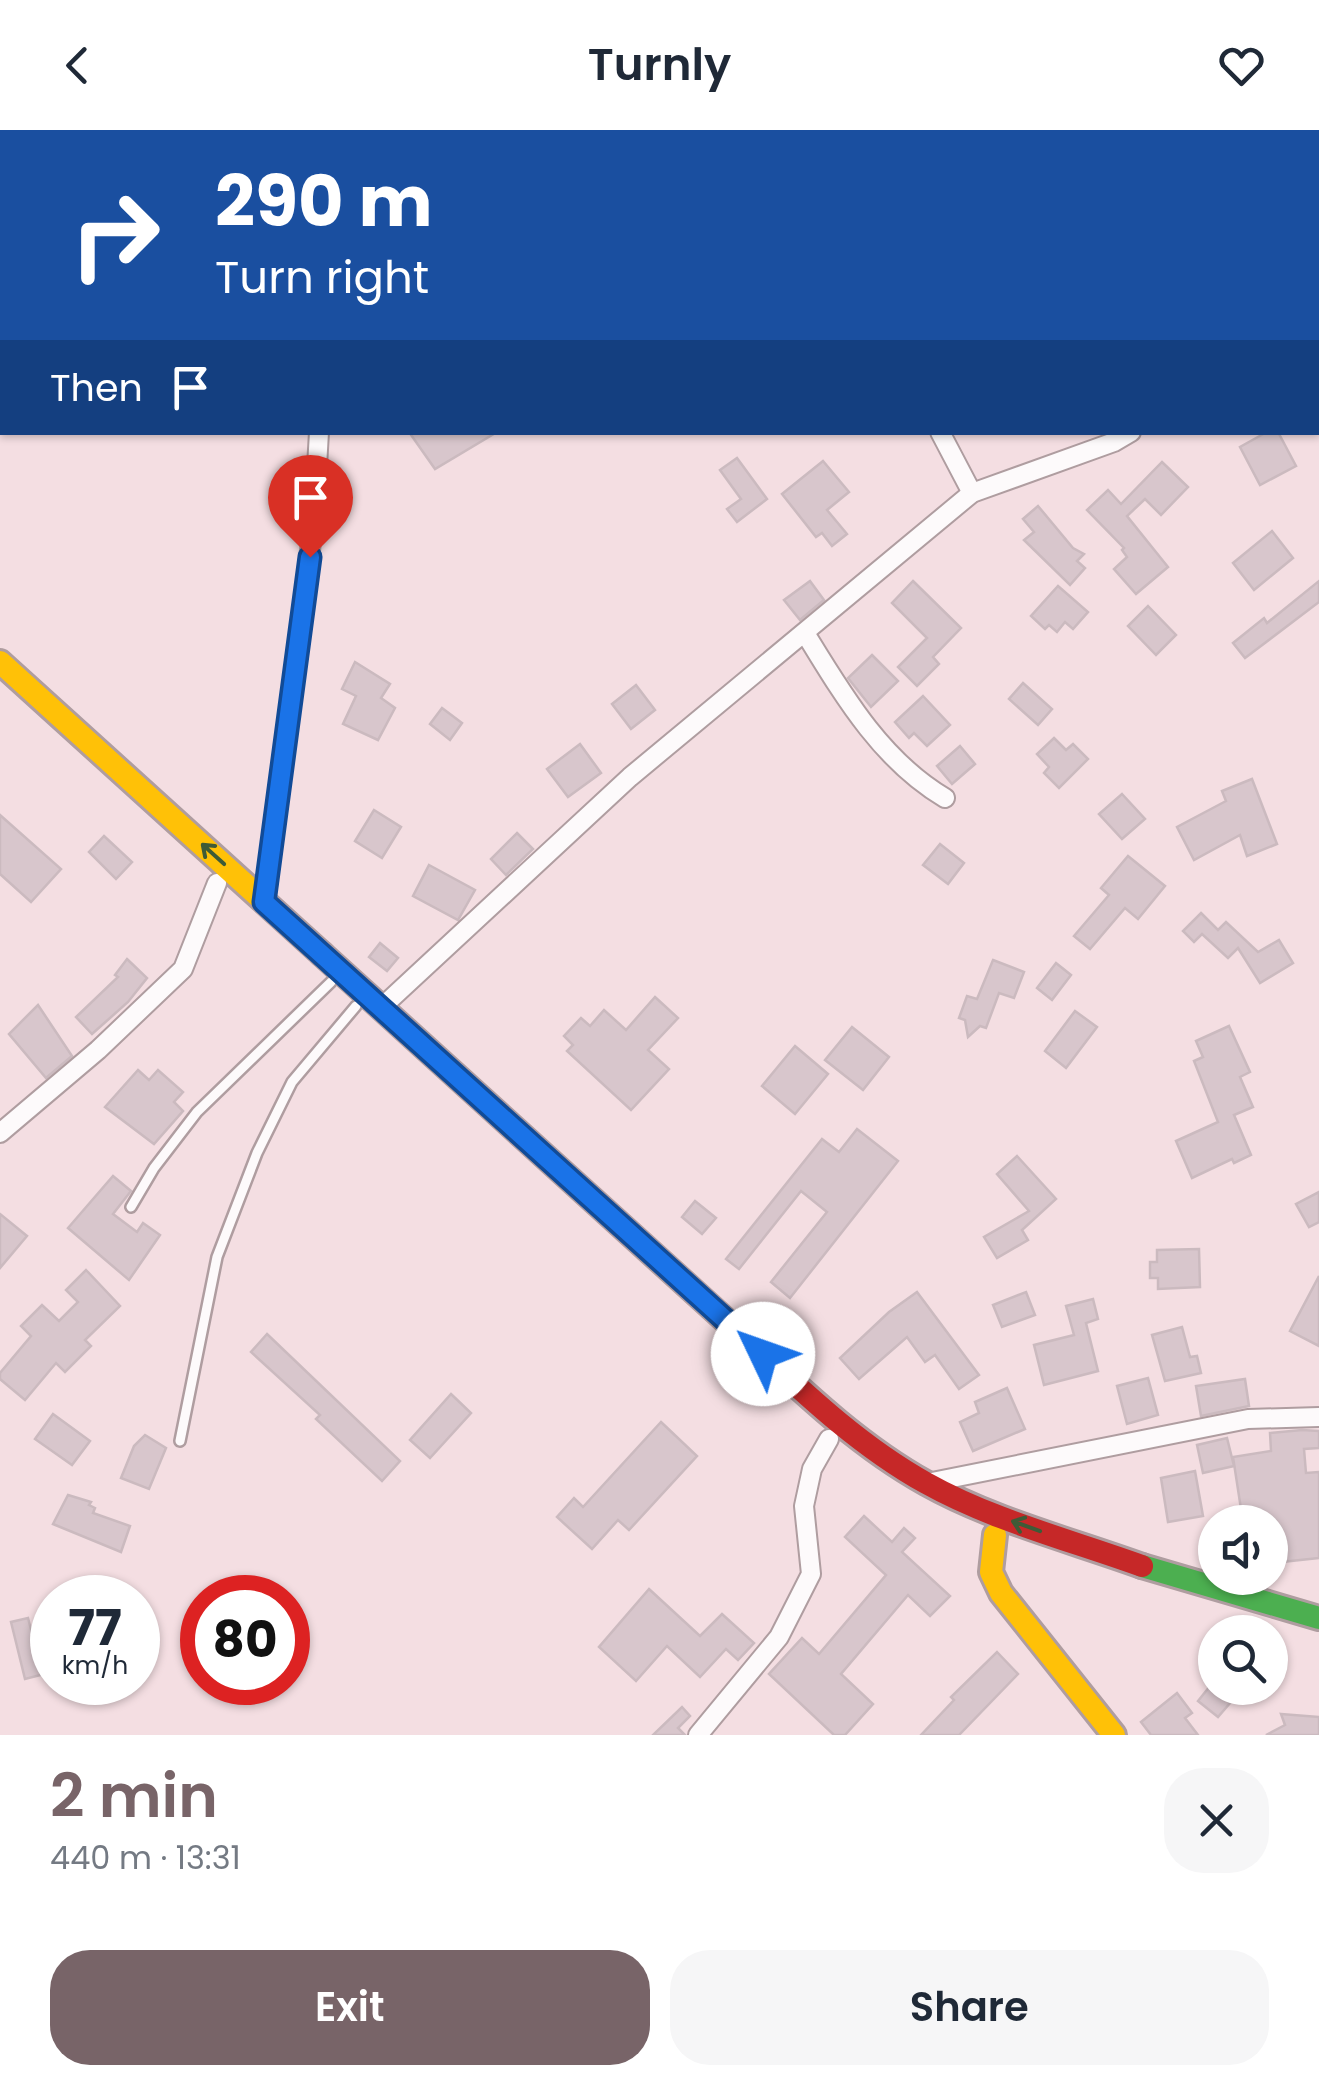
<!DOCTYPE html>
<meta charset="utf-8">
<style>
body{margin:0;font-family:Poppins,sans-serif;background:#f6f6f7;color:#1f2937;height:100vh;display:flex;flex-direction:column;font-size:38px;white-space:nowrap}
*{box-sizing:border-box;margin:0}
p{font-size:32px;color:#747a83}
.icon{flex:none;width:55px;height:55px;fill:none;stroke:currentColor;stroke-width:2;stroke-linecap:round;stroke-linejoin:round}
.map{position:relative;height:1605px;overflow:hidden}
.drawer{display:flex;flex-direction:column;background:#fff;flex:1}
.drawer>*{flex:none}
.guide{position:absolute;left:0px;top:0px;width:1320px;height:305px;box-shadow:0 2px 8px #0004;background:#1a4fa0;color:#fff;overflow:hidden}
.buttons{position:absolute;left:1198px;top:1375px;display:grid;gap:20px}
.buttons a{display:grid;place-items:center;width:90px;height:90px;border-radius:50%;background:#fff;box-shadow:0 2px 8px #0004;font-size:50px}
.speed{position:absolute;left:30px;top:1445px;display:flex;gap:20px;font-size:50px;font-weight:700;text-align:center}
.speed>*{display:grid;place-content:center;width:130px;height:130px;border-radius:50%;background:#fff;box-shadow:0 2px 8px #0004;line-height:1}
.speed small{font-size:25px;font-weight:400}
.speed .limit{border:15px solid #d22;background:#fff;color:#111}
.pin{position:absolute;display:grid;place-items:center;width:85px;height:85px;color:#fff;margin:-102px -42px;border-radius:50% 50% 50% 0;rotate:-45deg;box-shadow:0 0 10px #0007}
.pin .icon{rotate:45deg}
.me{position:absolute;width:110px;margin:-55px;rotate:312deg;stroke-linejoin:round;filter:drop-shadow(0 0 8px #0008)}
.turn{display:flex;align-items:center;gap:35px;height:210px;padding:0 50px;font-size:45px}
.turn .icon{width:130px;height:130px;stroke-width:2.5}
.turn b{display:block;font-size:70px;line-height:85px}
.then{display:flex;align-items:center;height:95px;padding:0 50px;background:#0003;gap:20px;font-size:38px}
.round{display:grid;place-items:center;flex:none;width:105px;height:105px;border-radius:40px;background:#f6f6f7}
.summary{display:flex;align-items:center;justify-content:space-between;height:170px;padding:0 50px}
h1{font-size:60px;font-weight:600;line-height:75px;color:#786468}
.action{display:flex;gap:20px;margin-top:auto;padding:20px 50px}
.action a{flex:1;height:115px;border-radius:40px;background:#786468;color:#fff;font-size:40px;font-weight:600;line-height:115px;text-align:center}
.action a+a{background:#f6f6f7;color:#1f2937}
header{display:flex;justify-content:space-between;align-items:center;height:130px;padding:0 50px;background:#fff;font-size:45px;font-weight:600}
.map>svg:first-child{display:block}
.building{fill:#d8c6cc;stroke:#cbbabf;stroke-width:2.5}
.lines{fill:none;stroke-linecap:round;stroke-linejoin:round}
.lane-casing{stroke:#af9da0;stroke-width:14}
.street-casing{stroke:#af9da0;stroke-width:22}
.fast-casing{stroke:#af9da0;stroke-width:28}
.slow-casing{stroke:#af9da0;stroke-width:28}
.jam-casing{stroke:#af9da0;stroke-width:28}
.lane{stroke:#fdfafb;stroke-width:9}
.street{stroke:#fdfafb;stroke-width:18}
.fast{stroke:#4caf50;stroke-width:22}
.slow{stroke:#ffc107;stroke-width:22}
.jam{stroke:#c62828;stroke-width:22}
.oneway{stroke:#3e5b37}
.route-casing{stroke:#114b97;stroke-width:25}
.route{stroke:#1a73e8;stroke-width:18}
</style>
<header><svg class="icon" aria-label="back" viewBox="0 0 24 24"><path d="M15 5l-7 7 7 7"/></svg>Turnly<svg class="icon" aria-label="heart" viewBox="0 0 24 24"><path d="M12 20l-8-8c-3-5 5-10 8-4 3-6 11-1 8 4z"/></svg></header>
<div class="map">
<svg width="1319" height="1605" viewBox="0 0 1319 1605">
<rect width="100%" height="100%" fill="#f4dee2"/>
<g class="building">
<polygon points="409,302 497,302 435,339"/>
<polygon points="1267,302 1278,302 1296,336 1260,355 1240,317"/>
<polygon points="737,328 767,369 737,392 727,379 741,369 720,340"/>
<polygon points="823,331 849,362 827,380 847,404 832,416 822,403 816,407 782,364"/>
<polygon points="1162,332 1188,357 1161,385 1145,369 1127,386 1168,437 1136,464 1114,439 1127,427 1122,420 1124,418 1087,380 1108,360 1121,374"/>
<polygon points="1038,376 1073,418 1084,424 1077,431 1085,438 1070,455 1024,410 1034,402 1023,389"/>
<polygon points="1272,401 1293,428 1254,460 1233,433"/>
<polygon points="810,451 824,470 800,490 784,470"/>
<polygon points="913,451 961,498 933,527 939,534 917,556 898,537 927,508 892,473"/>
<polygon points="1319,451 1319,472 1245,528 1233,513 1264,488 1267,493"/>
<polygon points="1058,456 1088,482 1073,499 1065,492 1057,502 1049,495 1045,499 1031,486"/>
<polygon points="1148,476 1176,505 1156,525 1128,496"/>
<polygon points="872,525 898,551 871,577 848,548"/>
<polygon points="355,532 390,554 381,568 395,578 378,610 343,594 356,566 342,559"/>
<polygon points="1023,553 1052,579 1038,595 1009,569"/>
<polygon points="636,555 655,580 631,599 612,574"/>
<polygon points="923,566 950,595 927,616 914,603 909,608 895,592"/>
<polygon points="442,578 462,593 450,610 430,594"/>
<polygon points="1054,608 1066,620 1073,614 1088,629 1059,658 1044,643 1049,637 1037,624"/>
<polygon points="580,614 601,643 568,667 547,639"/>
<polygon points="960,616 975,634 952,654 937,636"/>
<polygon points="1252,649 1277,714 1247,726 1240,705 1194,730 1177,697 1226,671 1222,661"/>
<polygon points="1122,664 1145,689 1122,709 1099,684"/>
<polygon points="374,680 401,697 382,728 355,711"/>
<polygon points="0,685 61,739 31,772 0,744"/>
<polygon points="517,703 533,719 506,745 491,729"/>
<polygon points="104,706 132,732 116,749 89,722"/>
<polygon points="940,714 964,733 948,754 923,735"/>
<polygon points="1128,726 1165,756 1138,789 1125,778 1090,819 1074,806 1109,765 1101,758"/>
<polygon points="429,735 475,760 458,790 413,766"/>
<polygon points="1201,783 1218,800 1226,792 1258,822 1279,810 1293,833 1260,853 1238,818 1228,828 1202,804 1194,812 1183,801"/>
<polygon points="380,813 398,828 387,841 369,827"/>
<polygon points="127,829 147,848 128,872 92,904 76,887 118,847 115,845"/>
<polygon points="993,830 1024,842 1014,868 999,863 986,898 980,896 968,907 965,890 959,888 967,866 977,869"/>
<polygon points="1056,833 1071,845 1052,870 1037,858"/>
<polygon points="655,867 678,888 648,920 669,939 631,980 567,921 573,915 564,906 581,888 590,896 604,880 626,900"/>
<polygon points="38,875 72,926 46,948 9,904"/>
<polygon points="1075,881 1097,897 1066,938 1045,921"/>
<polygon points="1229,896 1250,942 1240,947 1253,977 1234,985 1251,1025 1234,1033 1232,1029 1192,1048 1176,1011 1218,992 1194,931 1203,927 1196,911"/>
<polygon points="852,897 889,927 863,960 825,930"/>
<polygon points="795,916 828,944 795,984 762,956"/>
<polygon points="138,940 149,950 158,940 183,962 174,972 183,981 154,1014 105,977"/>
<polygon points="857,999 898,1031 790,1168 771,1152 827,1082 801,1061 739,1139 726,1129 822,1009 839,1022"/>
<polygon points="1017,1026 1056,1069 1022,1100 1028,1110 997,1128 984,1107 1029,1081 997,1044"/>
<polygon points="113,1046 131,1061 113,1084 137,1102 143,1093 160,1105 129,1150 68,1098"/>
<polygon points="1319,1062 1319,1092 1309,1097 1296,1074"/>
<polygon points="695,1071 716,1088 702,1104 682,1087"/>
<polygon points="0,1084 27,1106 0,1138"/>
<polygon points="1199,1119 1200,1157 1158,1159 1158,1148 1150,1148 1150,1132 1157,1132 1157,1120"/>
<polygon points="86,1140 120,1176 85,1210 91,1216 65,1242 56,1233 25,1270 0,1249 0,1243 31,1206 21,1196 42,1175 59,1191 78,1172 66,1160"/>
<polygon points="1319,1146 1319,1216 1290,1201"/>
<polygon points="917,1162 979,1245 959,1259 935,1225 925,1232 907,1207 859,1249 840,1228 889,1182"/>
<polygon points="1026,1162 1035,1185 1002,1197 993,1175"/>
<polygon points="1093,1169 1098,1189 1086,1193 1098,1241 1044,1255 1034,1215 1074,1205 1066,1176"/>
<polygon points="1182,1197 1190,1227 1197,1226 1201,1243 1165,1251 1152,1205"/>
<polygon points="267,1204 400,1331 382,1351 316,1289 320,1285 251,1222"/>
<polygon points="1148,1248 1158,1285 1127,1294 1117,1256"/>
<polygon points="1245,1249 1249,1276 1201,1286 1196,1256"/>
<polygon points="1007,1258 1025,1299 973,1321 960,1292 979,1283 975,1272"/>
<polygon points="451,1264 471,1283 430,1328 410,1310"/>
<polygon points="53,1284 90,1311 72,1335 35,1309"/>
<polygon points="661,1292 697,1326 629,1400 618,1390 592,1419 557,1387 574,1368 583,1377"/>
<polygon points="1302,1300 1319,1301 1319,1318 1304,1319 1306,1343 1319,1342 1319,1428 1281,1432 1279,1408 1270,1410 1270,1392 1243,1392 1233,1327 1271,1321 1270,1303"/>
<polygon points="145,1305 166,1318 149,1359 121,1348 134,1316"/>
<polygon points="1227,1308 1234,1336 1203,1343 1197,1315"/>
<polygon points="1195,1341 1203,1386 1168,1392 1161,1348"/>
<polygon points="68,1365 91,1372 89,1375 95,1378 93,1383 130,1396 121,1422 53,1394"/>
<polygon points="864,1386 892,1412 904,1398 915,1408 902,1422 950,1466 930,1486 908,1465 841,1544 873,1574 845,1605 834,1605 769,1544 802,1508 819,1524 886,1445 845,1407"/>
<polygon points="649,1459 700,1506 722,1484 754,1513 738,1530 726,1519 700,1547 667,1516 636,1551 599,1517"/>
<polygon points="28,1488 34,1511 52,1506 52,1542 25,1549 11,1492"/>
<polygon points="997,1522 1018,1544 959,1605 921,1605 954,1570 951,1567"/>
<polygon points="1214,1551 1215,1558 1243,1558 1218,1587 1198,1571"/>
<polygon points="1177,1563 1192,1583 1185,1588 1198,1605 1151,1605 1141,1592"/>
<polygon points="682,1577 690,1586 678,1598 685,1605 653,1605"/>
<polygon points="1281,1584 1319,1587 1319,1605 1266,1605 1285,1595"/>
</g>
<g class="lines">
<defs>
<g id="lane">
<polyline points="131,1077 154,1038 197,982 331,852"/>
<polyline points="180,1311 217,1127 257,1023 292,952 356,876"/>
</g>
<g id="street">
<polyline points="832,0 834,2"/>
<polyline points="343,2 344,0"/>
<polyline points="1052,2 1055,0"/>
<polyline points="1318,192 1319,191"/>
<polyline points="940,302 972,363"/>
<path d="M805 503C843 565 881 630 945 668"/>
<polyline points="265,772 314,389 319,302"/>
<polyline points="382,877 630,647 972,363 1114,312 1131,302"/>
<polyline points="0,1003 98,920 183,839 217,753"/>
<polyline points="932,1352 1248,1289 1319,1287"/>
<polyline points="698,1605 779,1507 811,1444 804,1376 812,1339 829,1309"/>
</g>
<g id="fast">
<polyline points="322,824 734,1198"/>
<polyline points="1142,1436 1319,1488"/>
</g>
<g id="slow">
<polyline points="0,532 322,824"/>
<polyline points="995,1405 991,1442 1001,1463 1114,1605"/>
</g>
<path id="jam" d="M734 1198C795 1254 854 1313 926 1353 992 1390 1070 1410 1142 1436"/>
</defs>
<use href="#lane" class="lane-casing"/>
<use href="#street" class="street-casing"/>
<use href="#fast" class="fast-casing"/>
<use href="#slow" class="slow-casing"/>
<use href="#jam" class="jam-casing"/>
<use href="#lane" class="lane"/>
<use href="#street" class="street"/>
<use href="#fast" class="fast"/>
<use href="#slow" class="slow"/>
<use href="#jam" class="jam"/>
</g>
<defs><path id="oneway-shaft" d="M-6 0H5M1.5-3L5.5 0L1.5 3" fill="none" stroke-width="1.6" stroke-linecap="round" stroke-linejoin="round" transform="scale(2.5)"/></defs>
<g class="oneway">
<use href="#oneway-shaft" transform="translate(213 724) rotate(-138)"/>
<use href="#oneway-shaft" transform="translate(1026 1396) rotate(-160)"/>
</g>
<g class="lines">
<defs>
<polyline id="route" points="310,427 264,772 763,1224"/>
</defs>
<use href="#route" class="route-casing"/>
<use href="#route" class="route"/>
</g>
</svg>
<div class="buttons">
<a><svg class="icon" aria-label="sound" viewBox="0 0 24 24"><path d="M4 9h4l5-4v14l-5-4H4zM17 9q2 3 0 6"/></svg></a>
<a><svg class="icon" aria-label="search" viewBox="0 0 24 24"><circle cx="10" cy="10" r="6"/><path d="M15 15l6 6"/></svg></a>
</div>
<div class="speed"><div>77<small>km/h</small></div><div class="limit">80</div></div>
<div class="pin" style="left:310px;top:427px;background:#d93025"><svg class="icon" aria-label="arrive" viewBox="0 0 24 24"><path d="M6 21V4h12l-3 4 3 4H6"/></svg></div>
<svg class="me" style="left:763px;top:1224px" viewBox="-20 -20 40 40"><circle r="19" fill="#fff"/><path d="M0-13L10 11 0 6-10 11z" fill="#1a73e8"/></svg>
<div class="guide">
<div class="turn"><svg class="icon" aria-label="right" viewBox="0 0 24 24"><path d="M7 20v-9h11M14 6l5 5-5 5"/></svg><div><b>290 m</b>Turn right</div></div>
<div class="then">Then<svg class="icon" aria-label="arrive" viewBox="0 0 24 24"><path d="M6 21V4h12l-3 4 3 4H6"/></svg></div>
</div>
</div>
<section class="drawer">
<div class="summary"><div><h1>2 min</h1><p>440 m · 13:31</p></div><a class="round"><svg class="icon" aria-label="close" viewBox="0 0 24 24"><path d="M6 6l12 12M18 6L6 18"/></svg></a></div>
<div class="action"><a>Exit</a><a>Share</a></div>
</section>
